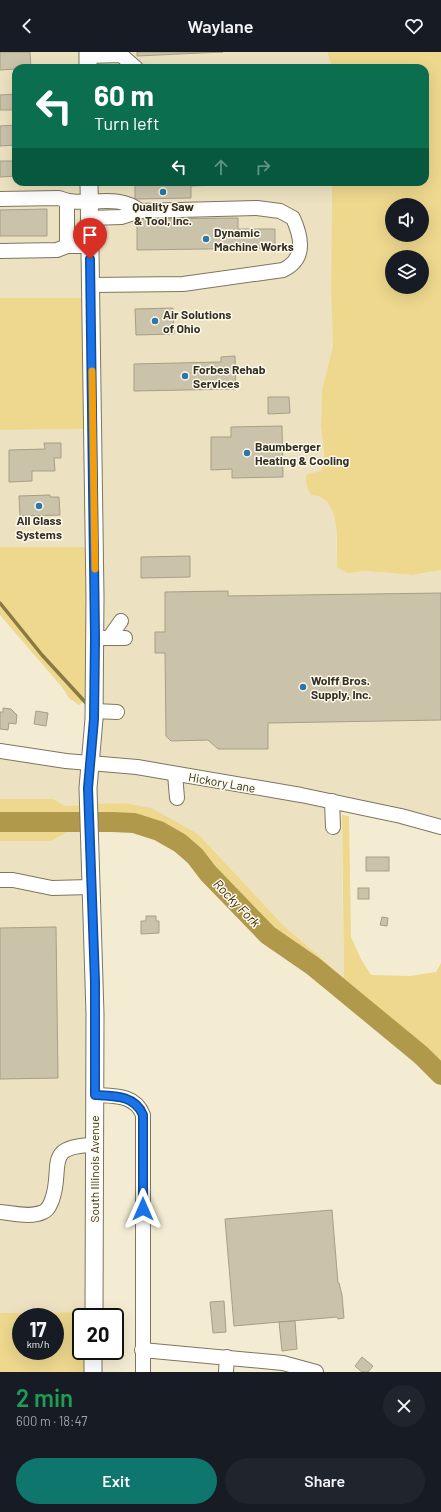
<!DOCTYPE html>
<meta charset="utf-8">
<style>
body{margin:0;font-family:Barlow,sans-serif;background:#20242c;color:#f1f3f6;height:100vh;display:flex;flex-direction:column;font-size:15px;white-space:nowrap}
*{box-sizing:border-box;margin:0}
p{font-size:13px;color:#9ea1a6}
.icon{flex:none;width:22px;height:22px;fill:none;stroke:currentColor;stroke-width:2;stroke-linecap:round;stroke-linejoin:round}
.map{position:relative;height:1320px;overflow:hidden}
.sheet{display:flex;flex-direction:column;background:#171b24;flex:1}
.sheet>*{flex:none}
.banner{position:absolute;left:12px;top:12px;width:417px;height:122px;border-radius:12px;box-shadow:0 4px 16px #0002;background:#0b6e4f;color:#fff;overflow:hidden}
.fabs{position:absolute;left:385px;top:146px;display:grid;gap:8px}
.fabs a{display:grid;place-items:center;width:44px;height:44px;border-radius:50%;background:#171b24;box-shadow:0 4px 16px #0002;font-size:20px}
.speed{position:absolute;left:12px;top:1256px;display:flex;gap:8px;font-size:20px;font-weight:700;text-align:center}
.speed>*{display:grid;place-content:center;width:52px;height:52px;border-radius:50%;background:#171b24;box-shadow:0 4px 16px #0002;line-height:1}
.speed small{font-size:10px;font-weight:400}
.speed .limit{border:2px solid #111;border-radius:6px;background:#fff;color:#111}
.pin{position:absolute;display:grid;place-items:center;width:34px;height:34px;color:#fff;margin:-41px -17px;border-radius:50% 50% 50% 0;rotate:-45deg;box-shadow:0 0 4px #0007}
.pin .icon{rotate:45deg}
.me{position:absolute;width:44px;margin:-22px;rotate:0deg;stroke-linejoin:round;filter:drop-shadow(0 0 3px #0008)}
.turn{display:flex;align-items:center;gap:14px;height:84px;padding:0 16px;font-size:18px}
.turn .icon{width:52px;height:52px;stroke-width:2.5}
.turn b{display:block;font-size:28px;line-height:34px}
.lanes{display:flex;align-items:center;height:38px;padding:0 16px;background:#0003;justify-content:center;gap:20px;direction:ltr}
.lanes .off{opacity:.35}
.round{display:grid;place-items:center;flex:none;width:42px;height:42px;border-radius:21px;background:#20242c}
.headline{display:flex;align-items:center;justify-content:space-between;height:68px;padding:0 16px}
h1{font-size:24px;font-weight:600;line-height:30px;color:#1e9e55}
.primary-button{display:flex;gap:8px;margin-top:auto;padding:8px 16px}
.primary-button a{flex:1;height:46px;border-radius:24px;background:#0f766e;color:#fff;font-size:16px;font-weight:600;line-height:46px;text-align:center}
.primary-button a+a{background:#20242c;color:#f1f3f6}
header{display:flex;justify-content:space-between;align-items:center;height:52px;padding:0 16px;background:#171b24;font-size:18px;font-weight:600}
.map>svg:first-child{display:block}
.built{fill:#ece2c1}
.green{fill:#eed88e;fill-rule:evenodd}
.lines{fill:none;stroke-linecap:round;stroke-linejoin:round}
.stream{stroke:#8a7940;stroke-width:3.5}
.river{stroke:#b0994b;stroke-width:20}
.building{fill:#cac2a9;stroke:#a69f86}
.minor-casing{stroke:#7d765f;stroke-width:16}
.major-casing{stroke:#7d765f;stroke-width:19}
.minor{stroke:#fff;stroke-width:14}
.major{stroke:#fff;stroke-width:17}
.route-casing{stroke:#114b97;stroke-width:10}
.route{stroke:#1a73e8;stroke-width:7}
.slow{stroke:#f59e0b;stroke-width:7}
.poi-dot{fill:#2c76a9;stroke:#fef9ea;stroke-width:1.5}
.labels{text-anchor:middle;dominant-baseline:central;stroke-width:3;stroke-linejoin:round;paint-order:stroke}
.poi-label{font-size:12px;font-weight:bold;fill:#322f25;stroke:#fef9ea;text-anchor:start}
.street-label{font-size:12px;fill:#322f25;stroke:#fef9ea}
.water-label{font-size:13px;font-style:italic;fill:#342a07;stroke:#fef9ea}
</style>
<header><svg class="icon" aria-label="back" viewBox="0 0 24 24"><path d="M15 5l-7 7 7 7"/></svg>Waylane<svg class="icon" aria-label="heart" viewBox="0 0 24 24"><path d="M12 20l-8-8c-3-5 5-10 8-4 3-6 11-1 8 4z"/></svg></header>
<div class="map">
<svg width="441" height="1320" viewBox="0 0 441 1320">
<rect width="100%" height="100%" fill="#f4ecd2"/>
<g class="built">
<polygon points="0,0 327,0 332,16 16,16 16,130 332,130 331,241 333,294 322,337 321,375 325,410 321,420 307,422 306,425 308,438 325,446 329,451 336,466 337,514 347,521 366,519 412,523 441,518 441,770 341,746 344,926 283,873 198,782 82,753 65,754 53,747 0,747 0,705 83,719 88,656 88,496 0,495 0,378 87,377 85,246 0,246"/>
<polygon points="71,778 82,778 89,956 87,1260 0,1261 0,789 51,789"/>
</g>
<g class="green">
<path d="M327 0H441V518L412 523 366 519 347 521 337 515C336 492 343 444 311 443 308 438 304 429 307 422L321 419 325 410 321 375 322 337 333 294 331 241 332 130H425V16H332ZM392 153H422V183H392ZM392 205H422V235H392Z"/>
<polygon points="0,246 85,246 87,377 0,378"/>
<polygon points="0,495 88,495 88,649 83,650 79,653 69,646 62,635 0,563"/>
<polygon points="0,747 53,747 65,754 82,753 82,778 71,778 51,789 0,789"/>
<polygon points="124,751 151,756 198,782 283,873 344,926 342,763 349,764 351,885 361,907 371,923 410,924 436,920 441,911 441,1023 421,1003 313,914 268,883 208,821 195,804 180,791 159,779 134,771 96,770 96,752"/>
<path d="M87 1260V1265H81V1299H86V1320H0V1261ZM21 1265H55V1299H21Z"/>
</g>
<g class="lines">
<polyline class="stream" points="0,551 42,603 86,651"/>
<polyline class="river" points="0,770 112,770 134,771 159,779 180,791 195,804 208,821 268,883 313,914 421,1003 441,1023"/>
</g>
<g class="building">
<polygon points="0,0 30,0 31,16 0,18"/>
<polygon points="137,0 223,0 137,4"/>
<polygon points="16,42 16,58 0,58 0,43"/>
<polygon points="16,73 16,93 0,94 0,74"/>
<polygon points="0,109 16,109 16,124 0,125"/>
<polygon points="135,130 218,130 218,133 191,134 191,146 135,147"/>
<polygon points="47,157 47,184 0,184 0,158"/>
<polygon points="238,166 238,177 275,177 275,196 137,198 137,167"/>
<polygon points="173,256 174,282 136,283 135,257"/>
<polygon points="235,304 236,337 134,339 134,312 221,310 221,305"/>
<polygon points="268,345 289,345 290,361 268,362"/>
<polygon points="282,374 283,425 232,426 232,417 211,418 211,385 231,385 231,375"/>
<polygon points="44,391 61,391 61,406 54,406 55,419 32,419 32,429 9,430 9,398 45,397"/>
<polygon points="50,443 50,445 59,445 60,463 20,464 19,444"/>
<polygon points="190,504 190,525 141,526 141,505"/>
<polygon points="228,539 228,544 441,541 441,668 268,671 268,697 218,697 208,688 171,689 166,684 165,601 155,601 155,580 165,580 165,540"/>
<polygon points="3,656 11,657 17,663 16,672 9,671 8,678 0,677 0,660 3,660"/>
<polygon points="36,659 48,661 46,674 34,672"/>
<rect x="366" y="805" width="23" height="14"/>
<rect x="358" y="836" width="11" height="11"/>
<polygon points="146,864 156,864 156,869 159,869 159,881 141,882 141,869 146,869"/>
<polygon points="382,865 388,866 387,874 380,873"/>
<polygon points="56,875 58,1026 0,1027 0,876"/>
<polygon points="332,1158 338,1231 339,1231 342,1243 344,1266 338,1267 337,1265 234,1274 225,1167"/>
<polygon points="224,1249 226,1280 213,1281 210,1250"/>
<polygon points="295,1269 297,1297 282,1299 279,1270"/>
<polygon points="362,1305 373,1314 368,1320 362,1320 355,1314"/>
</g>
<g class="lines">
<defs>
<g id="minor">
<polyline points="88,4 121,3 136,16"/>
<path d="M0 147 59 146C85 157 115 139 140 159"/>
<polyline points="67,149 67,194"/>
<path d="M90 166 121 165 140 159 257 156 280 159 293 166C302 186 306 207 283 218L183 232 91 233"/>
<polyline points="0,199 57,198 67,194 90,194"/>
<polyline points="95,586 125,586"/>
<polyline points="109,586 121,569"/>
<polyline points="94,659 117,660"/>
<polyline points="0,699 66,709 137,715 301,743 401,764 441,775"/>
<polyline points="175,722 177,746"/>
<polyline points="332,749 333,775"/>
<polyline points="0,828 13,828 52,836 91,835"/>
<path d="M95 1043C113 1044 135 1042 143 1063V1320"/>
<path d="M0 1160C13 1161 31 1166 43 1160 48 1158 50 1153 52 1148 64 1115 42 1094 94 1093"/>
<polyline points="142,1298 283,1311 316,1320"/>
<polyline points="226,1320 227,1305"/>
</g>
<g id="major">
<polyline points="88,0 88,16"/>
<polyline points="89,130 95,545 94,667 88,736 95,962 94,1265"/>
<polyline points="93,1320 93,1299"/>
</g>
</defs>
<use href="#minor" class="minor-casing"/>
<use href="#major" class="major-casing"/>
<use href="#minor" class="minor"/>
<use href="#major" class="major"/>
</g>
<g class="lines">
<defs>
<path id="route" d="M90 207 95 586 94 667 88 736 95 930V1043C114 1044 135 1043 143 1063V1157"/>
</defs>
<use href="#route" class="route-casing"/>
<use href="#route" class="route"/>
<polyline class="slow" points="92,319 95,517"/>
</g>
<g class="poi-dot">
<circle cx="163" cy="140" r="4"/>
<circle cx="206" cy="187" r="4"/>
<circle cx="155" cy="269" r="4"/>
<circle cx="185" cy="324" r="4"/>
<circle cx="247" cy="401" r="4"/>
<circle cx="39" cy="454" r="4"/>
<circle cx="303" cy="635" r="4"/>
</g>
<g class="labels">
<g class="poi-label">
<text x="163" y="154" text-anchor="middle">Quality Saw<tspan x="163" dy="14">&amp; Tool, Inc.</tspan></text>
<text x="214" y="180">Dynamic<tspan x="214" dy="14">Machine Works</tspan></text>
<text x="163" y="262">Air Solutions<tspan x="163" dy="14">of Ohio</tspan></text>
<text x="193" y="317">Forbes Rehab<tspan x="193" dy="14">Services</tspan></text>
<text x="255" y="394">Baumberger<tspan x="255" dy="14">Heating &amp; Cooling</tspan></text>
<text x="39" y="468" text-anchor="middle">All Glass<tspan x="39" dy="14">Systems</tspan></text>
<text x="311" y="628">Wolff Bros.<tspan x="311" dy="14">Supply, Inc.</tspan></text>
</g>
<g class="street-label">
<text transform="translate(222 730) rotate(10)">Hickory Lane</text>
<text transform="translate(94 1117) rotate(-90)">South Illinois Avenue</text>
</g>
<g class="water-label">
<text transform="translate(237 851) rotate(46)">Rocky Fork</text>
</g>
</g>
</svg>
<div class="fabs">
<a><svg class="icon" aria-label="sound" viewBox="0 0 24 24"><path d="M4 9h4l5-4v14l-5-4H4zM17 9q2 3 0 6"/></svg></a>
<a><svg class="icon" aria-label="layers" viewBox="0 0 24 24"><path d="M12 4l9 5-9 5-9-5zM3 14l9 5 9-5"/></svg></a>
</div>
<div class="speed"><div>17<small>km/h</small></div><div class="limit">20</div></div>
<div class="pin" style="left:90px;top:207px;background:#d93025"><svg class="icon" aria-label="arrive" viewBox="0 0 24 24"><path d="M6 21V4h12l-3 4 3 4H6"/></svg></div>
<svg class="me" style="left:143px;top:1157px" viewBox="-20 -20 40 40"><path d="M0-17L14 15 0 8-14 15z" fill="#1a73e8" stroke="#fff" stroke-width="4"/></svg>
<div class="banner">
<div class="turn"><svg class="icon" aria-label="left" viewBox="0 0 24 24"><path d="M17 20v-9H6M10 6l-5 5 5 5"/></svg><div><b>60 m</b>Turn left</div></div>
<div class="lanes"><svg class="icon" aria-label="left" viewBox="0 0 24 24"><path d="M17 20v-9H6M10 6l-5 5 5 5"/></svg><svg class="icon off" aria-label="ahead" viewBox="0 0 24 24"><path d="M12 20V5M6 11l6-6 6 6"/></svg><svg class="icon off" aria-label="right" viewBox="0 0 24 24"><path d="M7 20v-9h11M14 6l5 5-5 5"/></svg></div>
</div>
</div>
<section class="sheet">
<div class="headline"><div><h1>2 min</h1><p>600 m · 18:47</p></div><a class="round"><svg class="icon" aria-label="close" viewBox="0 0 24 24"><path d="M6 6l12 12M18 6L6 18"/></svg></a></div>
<div class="primary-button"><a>Exit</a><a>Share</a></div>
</section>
